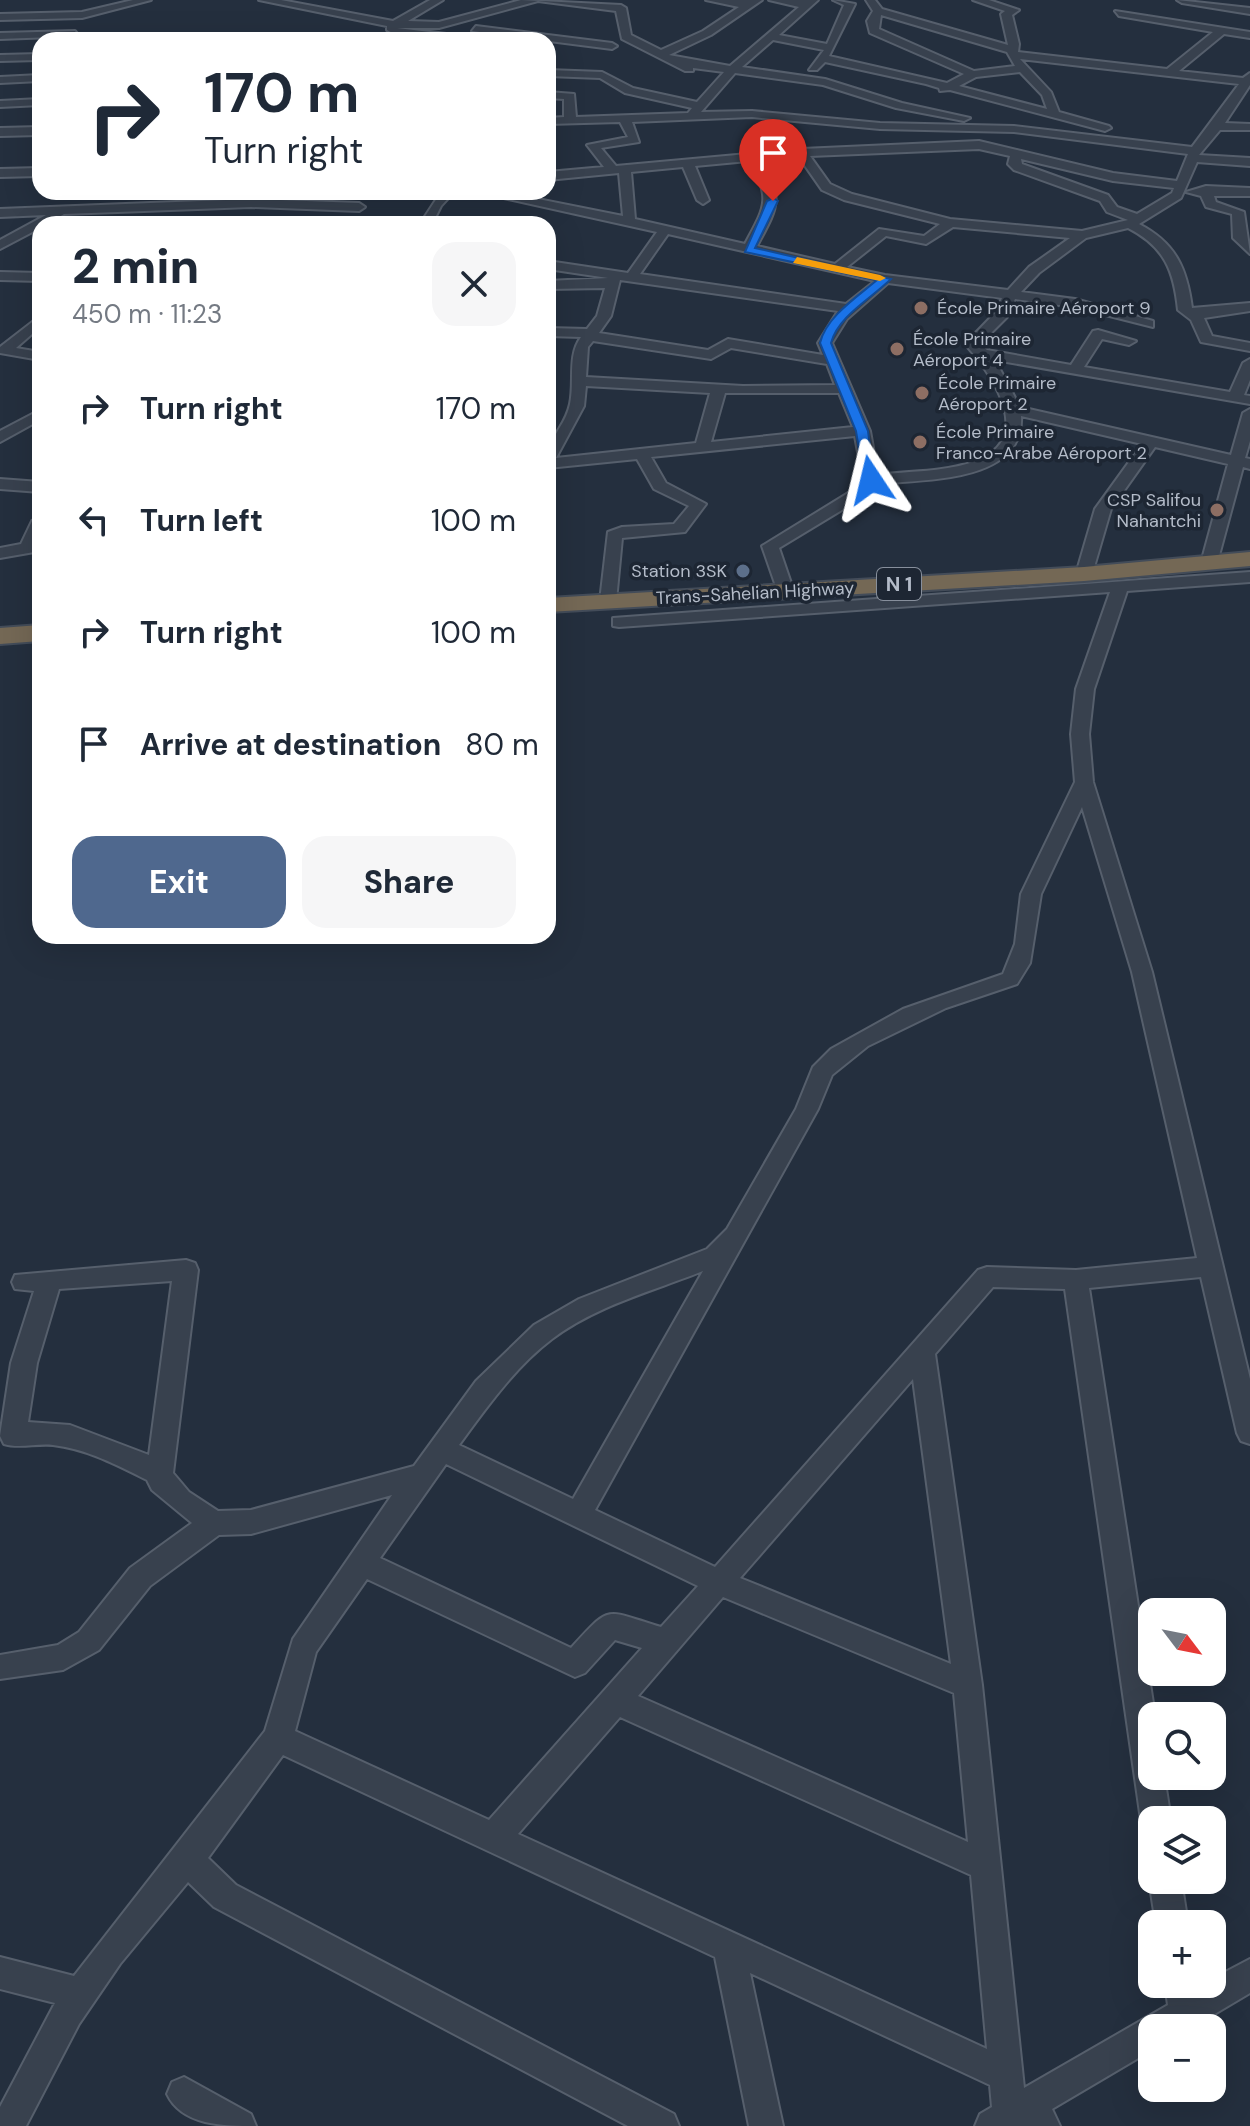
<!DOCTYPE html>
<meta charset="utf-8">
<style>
body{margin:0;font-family:"DM Sans",sans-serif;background:#f6f6f7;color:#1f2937;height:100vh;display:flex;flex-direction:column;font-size:30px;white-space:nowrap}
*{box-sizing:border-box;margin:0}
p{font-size:26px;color:#747a83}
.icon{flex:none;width:44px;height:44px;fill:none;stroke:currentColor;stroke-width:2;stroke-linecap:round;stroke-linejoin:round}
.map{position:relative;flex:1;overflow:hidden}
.details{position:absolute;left:32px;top:216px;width:524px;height:728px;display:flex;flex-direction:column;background:#fff;border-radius:24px;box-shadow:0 8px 32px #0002}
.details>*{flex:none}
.top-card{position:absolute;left:32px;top:32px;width:524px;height:168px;border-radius:24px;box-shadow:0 8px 32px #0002;background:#fff;color:#1f2937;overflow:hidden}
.needle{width:52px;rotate:122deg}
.controls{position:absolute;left:1138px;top:1598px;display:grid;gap:16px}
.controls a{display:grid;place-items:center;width:88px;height:88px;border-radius:16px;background:#fff;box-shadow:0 8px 32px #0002;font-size:40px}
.pin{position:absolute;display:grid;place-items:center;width:68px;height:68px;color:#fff;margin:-82px -34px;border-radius:50% 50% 50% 0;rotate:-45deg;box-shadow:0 0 8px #0007}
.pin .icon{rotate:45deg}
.me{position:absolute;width:88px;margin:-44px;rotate:350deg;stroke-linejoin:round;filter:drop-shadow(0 0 6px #0008)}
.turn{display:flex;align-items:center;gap:28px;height:168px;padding:0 40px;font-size:36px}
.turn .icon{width:104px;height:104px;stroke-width:2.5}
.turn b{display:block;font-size:56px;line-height:68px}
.round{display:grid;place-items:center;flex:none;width:84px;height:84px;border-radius:24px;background:#f6f6f7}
.headline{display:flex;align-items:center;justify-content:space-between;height:136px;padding:0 40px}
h1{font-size:48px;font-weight:800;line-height:60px}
.cta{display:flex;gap:16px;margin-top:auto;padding:16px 40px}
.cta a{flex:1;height:92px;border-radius:24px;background:#4f688e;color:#fff;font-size:32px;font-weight:800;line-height:92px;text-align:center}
.cta a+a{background:#f6f6f7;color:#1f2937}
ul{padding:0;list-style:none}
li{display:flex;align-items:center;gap:24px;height:112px;padding:0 40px}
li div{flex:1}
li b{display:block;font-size:30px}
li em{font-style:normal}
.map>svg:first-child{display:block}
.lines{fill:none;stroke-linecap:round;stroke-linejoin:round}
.minor-casing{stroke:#565f6c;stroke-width:4}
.highway-casing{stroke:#434c59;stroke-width:4}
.minor{fill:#38414e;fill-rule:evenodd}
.highway{fill:#746855;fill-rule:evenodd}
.route{fill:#1a73e8;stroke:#114b97;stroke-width:2}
.slow{fill:#f59e0b}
.education-dot{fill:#8d6e63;stroke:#1d2633;stroke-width:3}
.service-dot{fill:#5c6f8a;stroke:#1d2633;stroke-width:3}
.labels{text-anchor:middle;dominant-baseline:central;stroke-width:7;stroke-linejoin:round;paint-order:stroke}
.far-poi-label{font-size:18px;fill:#b4bcc9;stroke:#1d2633;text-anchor:start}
.far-street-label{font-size:18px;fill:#b4bcc9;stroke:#1d2633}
.shield{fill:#1d2633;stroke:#878f9c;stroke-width:2}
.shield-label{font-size:20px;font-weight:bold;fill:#b4bcc9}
</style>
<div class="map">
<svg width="1250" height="2126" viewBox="0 0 1250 2126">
<rect width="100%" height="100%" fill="#242f3e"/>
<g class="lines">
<defs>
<g id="minor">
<polygon points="133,0 151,0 82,18 0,20 0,14 82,12"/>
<path d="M259 0H281L393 21 430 0H443L408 21 439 22 521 0 621 5 626 8 631 35 661 50 703 31 739 7 706 0H762L711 35 669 55 730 66 799 7 769 0H818L779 35 827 44 844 5 833 0 855 4 829 56 947 83 964 74 870 33 867 21 873 11 866 0H875L882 9 1008 45 1001 14 1005 11 973 0H989L1019 10 1012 15 1019 44 1018 52 1167 69 1213 32 1119 16 1115 11 1250 32V38L1224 34 1179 71 1243 78 1250 73V85L1225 123 1250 124V130H1220L1199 155 1250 158V166L1197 162 1181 198 1139 224C1176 243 1187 269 1192 308L1250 303V311L1204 318 1212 336 1250 343V351L1201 342 1191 320 1178 310C1174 271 1165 247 1128 228L1086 238 1039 273 1021 292 1075 299 1153 321V327L1074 307 1015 299 1007 317 980 344 987 350 1071 365 1093 331 1098 330 1136 341 1129 345 1102 339 1084 367 1230 392 1243 363 1250 359V380L1244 395 1250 396V404L995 360 1020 407 1231 455 1243 413 1250 409V441L1245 458 1250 459V469L1243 467 1217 563 1209 568 1201 563 1228 464 1155 447 1111 509 1092 574 1090 578H1078L1076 574 1095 509 1142 444 1021 416C1025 484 921 479 876 484L870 493 779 548 794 592 786 597 778 592 762 546 858 487 863 480 855 436 651 457 666 483 706 504 685 532 622 538 616 601 614 605H602L600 601 608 532 622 527 674 524 689 506 654 489 637 459 548 468C548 432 564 431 570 404 575 381 567 356 581 337L548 336V328L587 329 597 316 605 288 548 289V281L608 278 548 269V261L628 273 657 232 477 192H503L623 216 619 173 548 180V172L604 167 587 145 628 137 620 122 548 124V118L564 117V99L548 98V92L574 94 576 117 688 113 692 108 625 93 600 78 548 76V70L602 72 633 88 697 102 724 72 693 68V71H685L622 39 616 11 538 1 439 28H397L496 40C470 40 408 44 387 30V26ZM881 15 1007 52 1015 66 974 71 879 29ZM773 40 824 50 809 70H817L825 62 926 84 939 88 940 91 950 90 1105 131 1111 128 1109 126 1059 112 1051 92 1020 59 1239 84 1192 147 1014 126 880 123 752 111 701 112 735 73 823 85 896 108 964 121 970 118 902 103 825 79 742 67ZM1020 72 1042 95 1047 109 959 86 976 77ZM752 117 880 129 1014 132 1188 154 1177 181 1113 173 979 141 802 149 616 166 601 148 639 142 632 122ZM979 149 1010 156 1008 164 1014 170 1100 201 1107 212 1128 220 1082 231 950 219 852 194 830 184 810 156ZM799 157 822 190 844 200 940 224 924 236 879 229 835 264 757 246C777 208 785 199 760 160ZM1021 159 1113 181 1174 188 1172 193 1137 214 1117 207 1108 195 1022 164ZM748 161C773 198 764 208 745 244L635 219 631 172 683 167 697 200 703 204 709 200 695 166ZM953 227 1070 238 1029 267 1008 290 885 275 847 267 886 236 926 244ZM668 234 875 281 846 304 640 274ZM620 280 838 311 818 343 823 355 728 339 708 350 599 333 611 316ZM888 283 1002 298 996 312 965 344C994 377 1039 442 970 463 941 472 908 471 878 475L870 431 832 343 847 319ZM593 341 711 359 731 348 827 364 835 385 743 386 586 377 588 347ZM586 386 710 393 696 443 556 458 584 406ZM725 393H839L853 427 711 442Z"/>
<polygon points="1177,0 1250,8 1250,14 1182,3"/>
<polygon points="476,26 612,43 617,46 612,49 472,31"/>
<polygon points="75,31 79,36 0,39 0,33"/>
<polygon points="40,54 40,60 0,61 0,55"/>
<polygon points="40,75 40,81 0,83 0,77"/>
<polygon points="40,99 40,105 0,107 0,101"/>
<polygon points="40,127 40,135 0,136 0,128"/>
<polygon points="40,168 40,176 0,177 0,169"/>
<polygon points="1206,186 1250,188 1250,196 1214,196 1216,202 1244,212 1250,254 1233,238 1232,214 1206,207 1201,196 1186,192"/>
<polygon points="441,192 454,192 441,206 432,224 420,224"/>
<polygon points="251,199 359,203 365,207 359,211 251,207 64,214 48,224 40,224 40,228 0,249 0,240 46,215 0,217 0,209"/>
<polygon points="0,272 40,273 40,281 0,280"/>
<polygon points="40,316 40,327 16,348 40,352 40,360 0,353 0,347"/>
<polygon points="40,410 40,420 0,442 0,431"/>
<polygon points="0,479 40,482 40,492 0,489"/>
<polygon points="40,516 40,551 0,558 0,548 21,544 32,521"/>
<path d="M1250 572V582L1127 591 1094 689 1089 734 1093 782 1152 972 1250 1379V1444L1241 1441 1237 1433 1201 1277 1089 1288 1155 1716H1152V1776H1164L1171 1820H1152V1833L1145 1831 1141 1820 1065 1289 993 1287 935 1354 982 1685 1024 2088 1168 2005 1165 1984H1197L1198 1988 1212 1984V1979L1250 1959V1993L1191 2028H1152V2050L1052 2109 1060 2126H975L980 2114 992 2107 990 2085 750 1973 783 2126H749L715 1957 283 1755 208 1858 236 1885 674 2114 679 2126H628L214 1907 188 1882 120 1964 79 2024 26 2126H0V2107L55 2003 0 1989V1957L74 1976 265 1731 293 1639 392 1495 251 1534 219 1535 150 1586 99 1650 63 1670 0 1679V1655L58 1645 79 1632 130 1568 192 1523 152 1490 147 1480C117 1465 87 1449 53 1445 37 1443 19 1449 4 1444L0 1436 11 1363 34 1291 15 1289 12 1282 15 1275 186 1260 195 1263 198 1270 173 1473 189 1492 218 1511 251 1510 414 1466 476 1381 534 1325 579 1299 707 1249 727 1229 796 1109 813 1067 831 1049 903 1009 1003 974 1015 944 1021 894 1075 782 1071 734 1076 689 1110 592 619 627 613 626V618ZM1082 807 1132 972 1197 1258 1076 1270 987 1267 978 1270 715 1567 595 1510 818 1109 832 1075 868 1046 946 1008 1017 984 1030 963 1041 894ZM703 1271 573 1499 459 1445C486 1408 515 1367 552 1339 595 1306 653 1291 703 1271ZM172 1281 149 1455 70 1425 28 1422 37 1363 59 1289ZM913 1379 951 1664 740 1578ZM446 1464 698 1586 661 1627C604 1610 612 1603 571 1648L380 1558ZM367 1579 575 1677 585 1673 615 1640 642 1648 489 1820 295 1731 316 1652ZM723 1597 954 1693 968 1842 638 1696ZM620 1717 971 1875 987 2049 518 1834Z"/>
<polygon points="1152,1874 1152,1880 1181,1880 1188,1924 1156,1924 1149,1880"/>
<path d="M184 2077 251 2114 256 2126C224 2126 182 2126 167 2094L172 2082Z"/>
</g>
<g id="highway">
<polygon points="1250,552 1250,566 1084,581 548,612 548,598 1084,567"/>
<polygon points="40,625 40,641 0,644 0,628"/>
</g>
</defs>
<use href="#minor" class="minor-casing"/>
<use href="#highway" class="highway-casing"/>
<use href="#minor" class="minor"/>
<use href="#highway" class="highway"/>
</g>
<path class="route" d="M773 198 778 201 755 248 891 279C872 298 838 316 831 343L868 431 875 483 864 480 856 431 820 343C826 317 857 297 877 280L745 252 767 201Z"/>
<polygon class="slow" points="797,257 880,275 886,278 880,281 793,263"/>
<g class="education-dot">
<circle cx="921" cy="308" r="8"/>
<circle cx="897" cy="349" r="8"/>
<circle cx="922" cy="393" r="8"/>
<circle cx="920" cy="442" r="8"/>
<circle cx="1217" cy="510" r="8"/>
</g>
<circle class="service-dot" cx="743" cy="571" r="8"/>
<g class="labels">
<g class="far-poi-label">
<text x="937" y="308">École Primaire Aéroport 9</text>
<text x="913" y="339">École Primaire<tspan x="913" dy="21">Aéroport 4</tspan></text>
<text x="938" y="383">École Primaire<tspan x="938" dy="21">Aéroport 2</tspan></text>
<text x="936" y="432">École Primaire<tspan x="936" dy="21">Franco-Arabe Aéroport 2</tspan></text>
<text x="1201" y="500" text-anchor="end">CSP Salifou<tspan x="1201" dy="21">Nahantchi</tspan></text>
<text x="727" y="571" text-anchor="end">Station 3SK</text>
</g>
<g class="far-street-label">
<text transform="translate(755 593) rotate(-3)">Trans-Sahelian Highway</text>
</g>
<rect class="shield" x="877" y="568" width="44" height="32" rx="6"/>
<g class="shield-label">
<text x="899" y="584">N 1</text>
</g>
</g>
</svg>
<div class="controls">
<a><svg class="needle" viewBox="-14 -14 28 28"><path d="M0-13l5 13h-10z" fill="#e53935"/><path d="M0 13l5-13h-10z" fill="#747a83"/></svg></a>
<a><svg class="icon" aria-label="search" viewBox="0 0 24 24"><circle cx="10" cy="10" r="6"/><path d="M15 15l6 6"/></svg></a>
<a><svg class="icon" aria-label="layers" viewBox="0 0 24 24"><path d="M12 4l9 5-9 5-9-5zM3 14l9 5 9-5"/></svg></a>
<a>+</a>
<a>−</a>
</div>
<div class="pin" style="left:773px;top:201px;background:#d93025"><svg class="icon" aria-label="arrive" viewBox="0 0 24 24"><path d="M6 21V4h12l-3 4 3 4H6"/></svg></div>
<svg class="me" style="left:871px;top:480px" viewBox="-20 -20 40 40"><path d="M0-17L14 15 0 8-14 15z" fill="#1a73e8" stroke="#fff" stroke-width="4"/></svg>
<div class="top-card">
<div class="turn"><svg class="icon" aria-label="right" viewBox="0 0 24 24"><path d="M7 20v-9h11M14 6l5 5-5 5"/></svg><div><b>170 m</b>Turn right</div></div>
</div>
<section class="details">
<div class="headline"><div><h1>2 min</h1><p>450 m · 11:23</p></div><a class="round"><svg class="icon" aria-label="close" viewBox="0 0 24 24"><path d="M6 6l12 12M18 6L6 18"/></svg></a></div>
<ul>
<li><svg class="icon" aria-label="right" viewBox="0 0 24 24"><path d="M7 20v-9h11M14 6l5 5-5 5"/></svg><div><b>Turn right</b></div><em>170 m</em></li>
<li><svg class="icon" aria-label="left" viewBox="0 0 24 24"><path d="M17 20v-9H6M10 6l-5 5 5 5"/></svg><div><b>Turn left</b></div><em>100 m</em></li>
<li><svg class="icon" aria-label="right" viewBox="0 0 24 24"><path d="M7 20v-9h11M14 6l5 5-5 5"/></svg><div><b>Turn right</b></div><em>100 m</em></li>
<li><svg class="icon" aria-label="arrive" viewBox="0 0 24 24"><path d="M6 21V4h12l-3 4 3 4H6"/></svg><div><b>Arrive at destination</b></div><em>80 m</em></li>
</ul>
<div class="cta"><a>Exit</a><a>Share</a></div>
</section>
</div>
